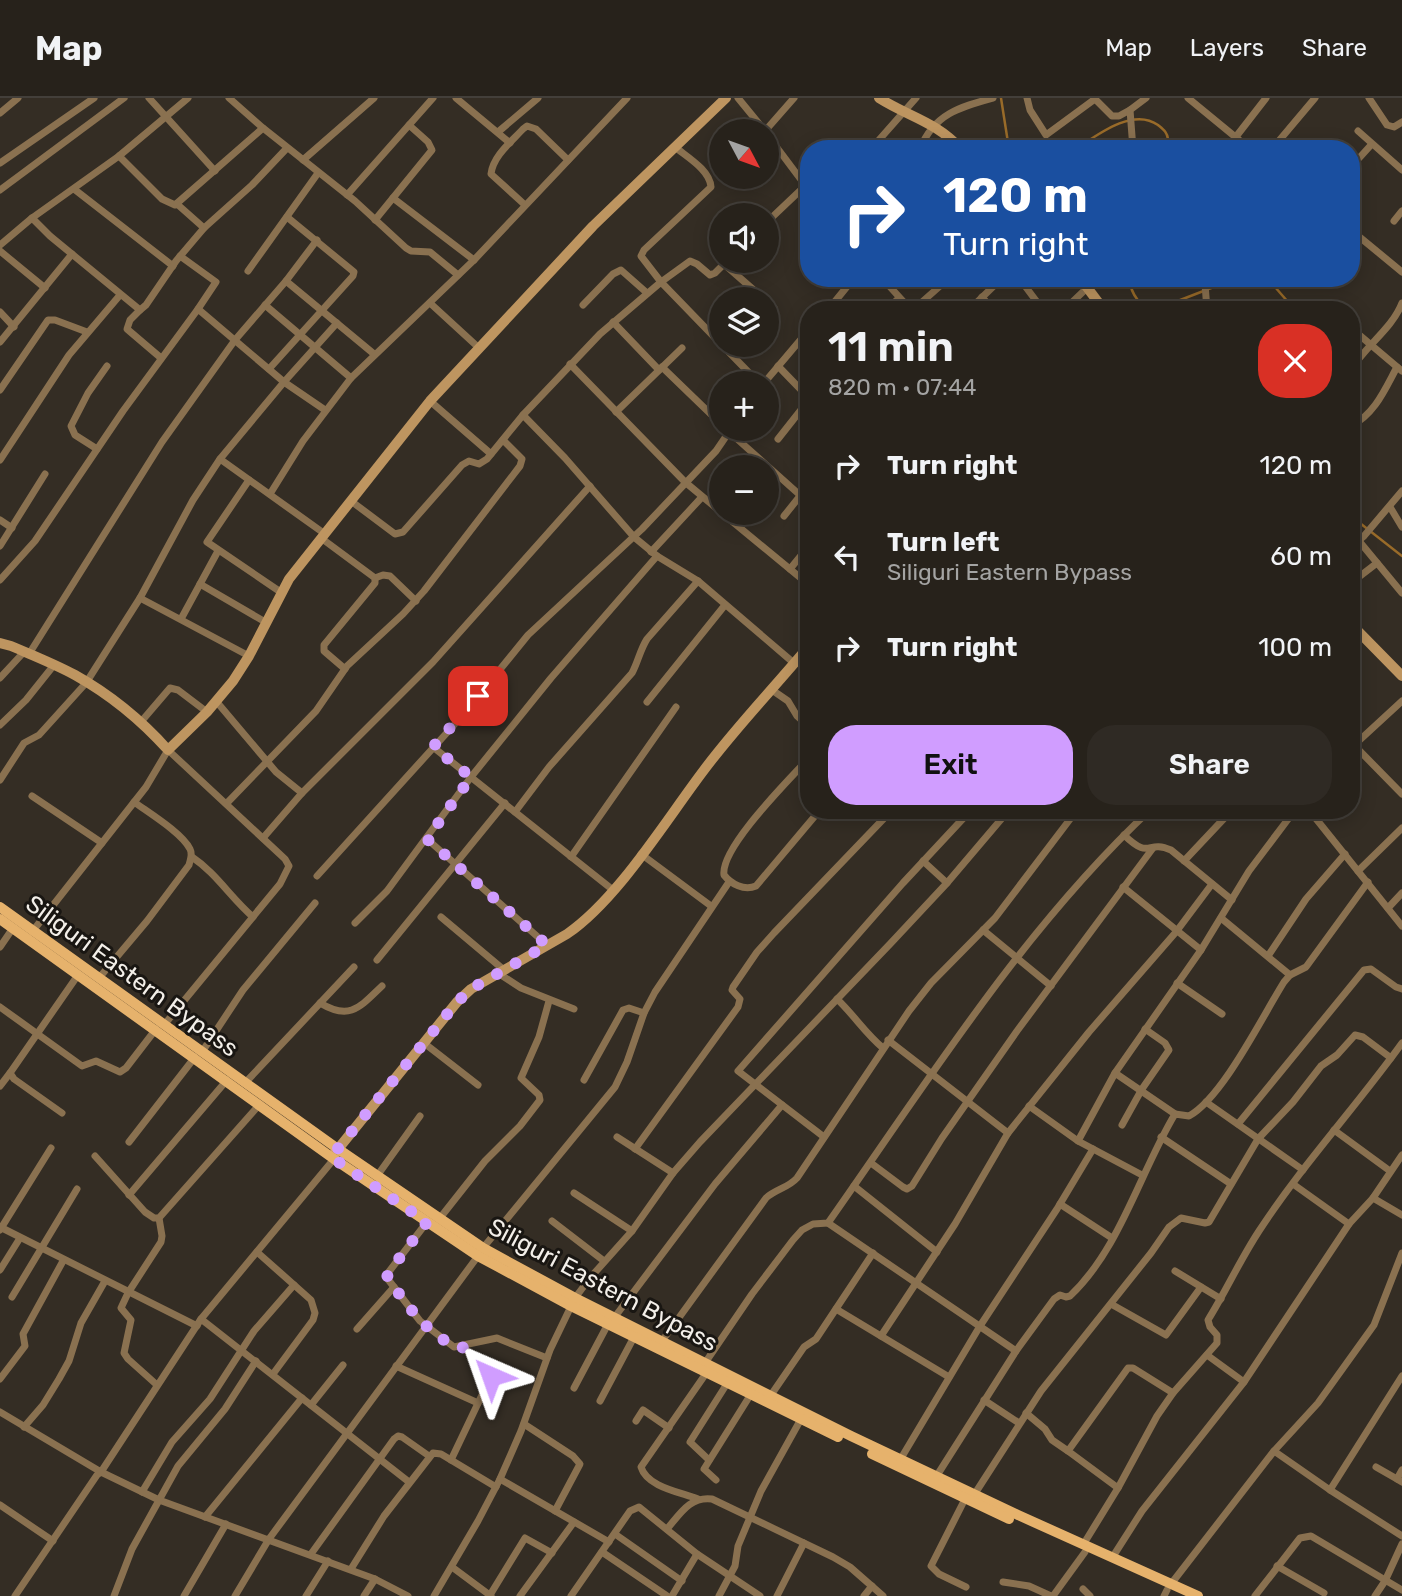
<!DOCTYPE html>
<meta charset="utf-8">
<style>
body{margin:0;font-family:Rubik,sans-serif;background:#2f2a24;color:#f1f3f6;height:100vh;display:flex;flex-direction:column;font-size:26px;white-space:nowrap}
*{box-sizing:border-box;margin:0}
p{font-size:23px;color:#a4a4a3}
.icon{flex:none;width:38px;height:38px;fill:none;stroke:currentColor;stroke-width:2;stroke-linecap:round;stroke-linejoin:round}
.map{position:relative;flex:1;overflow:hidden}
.details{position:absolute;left:800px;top:203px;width:560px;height:518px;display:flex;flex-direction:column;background:#27221b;border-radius:28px;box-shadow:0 4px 18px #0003,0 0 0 2px #433f3a}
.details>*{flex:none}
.banner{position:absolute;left:800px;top:42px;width:560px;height:147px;border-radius:28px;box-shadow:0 4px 18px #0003,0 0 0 2px #433f3a;background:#1a4fa0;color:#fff;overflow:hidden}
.needle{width:46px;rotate:131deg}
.tools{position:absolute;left:709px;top:21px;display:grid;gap:14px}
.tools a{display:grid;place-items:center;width:70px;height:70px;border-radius:50%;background:#27221b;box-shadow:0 4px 18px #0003,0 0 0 2px #433f3a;font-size:35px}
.pin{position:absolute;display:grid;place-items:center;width:60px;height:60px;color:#fff;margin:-30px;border-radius:14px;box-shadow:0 4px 10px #0006}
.me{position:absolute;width:77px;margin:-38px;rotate:317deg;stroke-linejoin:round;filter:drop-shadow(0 0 5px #0008)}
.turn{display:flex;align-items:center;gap:24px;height:147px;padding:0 28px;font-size:32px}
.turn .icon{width:91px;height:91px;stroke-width:2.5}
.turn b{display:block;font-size:49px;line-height:60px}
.round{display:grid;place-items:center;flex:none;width:74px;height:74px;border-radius:28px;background:#2f2a24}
.overview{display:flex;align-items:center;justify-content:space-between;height:119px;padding:0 28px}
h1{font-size:42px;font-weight:600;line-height:52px}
.button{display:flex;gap:14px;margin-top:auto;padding:14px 28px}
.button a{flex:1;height:80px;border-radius:28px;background:#d09dff;color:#111;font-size:28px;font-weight:600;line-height:80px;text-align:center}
.button a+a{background:#2f2a24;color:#f1f3f6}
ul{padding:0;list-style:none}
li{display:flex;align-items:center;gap:21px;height:91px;padding:0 28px}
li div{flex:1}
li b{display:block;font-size:26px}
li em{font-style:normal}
header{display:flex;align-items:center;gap:42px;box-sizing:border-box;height:98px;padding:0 35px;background:#27221b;border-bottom:2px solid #433f3a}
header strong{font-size:33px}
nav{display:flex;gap:38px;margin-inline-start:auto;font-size:24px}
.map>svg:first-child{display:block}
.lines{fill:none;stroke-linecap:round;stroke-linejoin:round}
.stream{stroke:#996b29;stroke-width:2.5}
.street{stroke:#8a7150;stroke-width:7}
.secondary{stroke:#be9560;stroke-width:10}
.primary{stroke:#e6b26c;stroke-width:10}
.route{stroke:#d09dff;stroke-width:12;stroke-dasharray:0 21.6}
.labels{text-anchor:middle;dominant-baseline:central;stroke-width:6;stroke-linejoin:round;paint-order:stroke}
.street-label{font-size:24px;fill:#f3efe9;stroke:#191612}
</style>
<header>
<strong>Map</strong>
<nav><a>Map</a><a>Layers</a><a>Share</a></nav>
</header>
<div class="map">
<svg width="1402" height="1498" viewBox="0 0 1402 1498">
<rect width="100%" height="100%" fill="#342d24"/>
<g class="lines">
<g class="stream">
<polyline points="1001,0 1009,51"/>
<path d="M1076 51C1097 37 1133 9 1158 27 1164 32 1167 34 1168 41L1163 51"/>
<path d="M1129 180C1131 196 1140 211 1157 211L1237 180"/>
<polyline points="1261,180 1275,189 1295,212"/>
<polyline points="1351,412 1356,422 1402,458"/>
</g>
<g class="street">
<polyline points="149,0 215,73"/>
<polyline points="229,0 263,30"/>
<polyline points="456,0 510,45"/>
<polyline points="738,0 765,33"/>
<polyline points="1027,0 1030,12 1046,37 1095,1"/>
<polyline points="1094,0 1112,18 1119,18 1130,12"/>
<polyline points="1188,0 1250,51"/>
<polyline points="1369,0 1387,27 1394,29 1402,24"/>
<polyline points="0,15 18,0"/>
<polyline points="765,33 794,0"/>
<polyline points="1358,33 1402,72"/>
<polyline points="498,34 538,0"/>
<polyline points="766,35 808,91"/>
<polyline points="1235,40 1266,0"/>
<path d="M675 49C687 59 710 72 711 89L644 152 641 158 661 184 690 163 697 166 710 177 715 175 727 163"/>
<polyline points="871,51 916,0"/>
<path d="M920 51C934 16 960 9 993 0"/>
<polyline points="1133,51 1130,12 1146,0"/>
<polyline points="1272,51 1315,0"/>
<polyline points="119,58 162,101 175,107 263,30 355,103 406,150 411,153 430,154 458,177"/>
<polyline points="303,62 374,0"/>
<polyline points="0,65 94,0"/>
<polyline points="1351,69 1371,47"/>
<polyline points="74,91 173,168"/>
<polyline points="0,92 124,0"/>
<polyline points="347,97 433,0"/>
<polyline points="393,100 474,162"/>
<polyline points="177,106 204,130"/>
<path d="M525 107 491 76C493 58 511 44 523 31L527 28 536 31 568 62"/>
<polyline points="32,120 50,138 140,212 146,207 176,163 204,130 252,87 287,50"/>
<polyline points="375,122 432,52 428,44 409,27"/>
<polyline points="1394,123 1402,113"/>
<polyline points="766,125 806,87"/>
<polyline points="1351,132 1402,174"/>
<polyline points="317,142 286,183 374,256"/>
<polyline points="0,147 32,120 119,58 188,0"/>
<polyline points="0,153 45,190"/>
<polyline points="180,158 216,184 198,211"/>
<polyline points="724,166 764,201"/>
<polyline points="248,173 318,75"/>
<polyline points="882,180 911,212"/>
<polyline points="1019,180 1043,212"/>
<polyline points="1194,180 1205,186"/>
<polyline points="982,199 993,212"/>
<polyline points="766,204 774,210"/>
<polyline points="430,205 479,250"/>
<polyline points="265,207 351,280"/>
<polyline points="583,207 613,176 621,172 647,195"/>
<polyline points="140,212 130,222 127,231 161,260"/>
<polyline points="828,212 854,180"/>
<polyline points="886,212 899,200"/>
<polyline points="913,212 949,180"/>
<polyline points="969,212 1002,180"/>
<polyline points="1064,212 1088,189"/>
<polyline points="1207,212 1205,186 1209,180"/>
<polyline points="1238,212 1254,205"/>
<polyline points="0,214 14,229"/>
<polyline points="613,224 659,272"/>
<polyline points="1351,230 1402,273"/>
<polyline points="0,244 72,156"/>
<polyline points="722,247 759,285"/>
<polyline points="570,266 685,384 721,414"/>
<polyline points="778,268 808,299"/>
<polyline points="662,269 721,326"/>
<polyline points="269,271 353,178 354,174 287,119"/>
<path d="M1351 272C1365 248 1392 231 1402 205"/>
<polyline points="764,285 808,233"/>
<polyline points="0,292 48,222 55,222 87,234"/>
<polyline points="430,303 491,356"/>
<polyline points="616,314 682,250"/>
<polyline points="523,317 565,360 634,439 657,458 698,483 795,566"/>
<path d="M1351 328C1375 316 1385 291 1397 269"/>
<polyline points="726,331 801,398"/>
<polyline points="778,341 808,303"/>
<polyline points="97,351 75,337 71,328 88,295 107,268"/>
<polyline points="220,361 325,436"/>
<polyline points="0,362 69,257 120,197"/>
<polyline points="249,382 207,444 282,495"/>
<polyline points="270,396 303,343 351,280 474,162 627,0"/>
<polyline points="351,403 395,436 403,434 462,367 469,363 479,366 487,361 523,317 600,236 661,184 721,246"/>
<polyline points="1390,409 1402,429"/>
<polyline points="722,415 808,486"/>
<polyline points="784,418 808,388"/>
<polyline points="0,422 12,430"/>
<polyline points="321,440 375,480 375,485 324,547 324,553 345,571"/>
<polyline points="1359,443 1402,495"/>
<polyline points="0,448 45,376"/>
<polyline points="1351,449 1364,438 1402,393"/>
<polyline points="651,454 702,399"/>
<polyline points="790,471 808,449"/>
<polyline points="375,480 383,477 390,478 416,503"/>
<polyline points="0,482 35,443 123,313 198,211 284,284 325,312"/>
<polyline points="1351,485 1377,465"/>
<polyline points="200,486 267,525"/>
<polyline points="140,500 249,558"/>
<polyline points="181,521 218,453"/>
<polyline points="29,556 162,344 235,242 286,183"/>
<polyline points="1351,577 1357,570"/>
<polyline points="0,580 24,554"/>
<polyline points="772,592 788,603 797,618 808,628"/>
<polyline points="216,603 276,674 302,695"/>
<polyline points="647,604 725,507"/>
<polyline points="140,625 170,590 178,592 207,614"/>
<polyline points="0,627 26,602 54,567"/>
<polyline points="1351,644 1402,696"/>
<polyline points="433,649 613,792"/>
<polyline points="1351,650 1402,603"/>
<path d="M808 661C789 682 720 750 724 777 731 786 744 793 756 788L820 712"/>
<polyline points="0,682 24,645 39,637 86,585 140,500 193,402 220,361 284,284 337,225"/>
<polyline points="32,698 102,745"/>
<polyline points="227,705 316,613 347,568 403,516 424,493 520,368 522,361 503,342"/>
<polyline points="988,712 999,722"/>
<polyline points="1309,712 1402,828"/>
<path d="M515 714 549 669 632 575C638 564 640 552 647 541L698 483"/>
<path d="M1124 737C1151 763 1146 741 1171 752L1232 802"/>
<polyline points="263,740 302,695 433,564 590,388"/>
<polyline points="427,741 547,847"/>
<polyline points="641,756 711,808"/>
<path d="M192 759C216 775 231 800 253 819"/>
<polyline points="571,759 676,609"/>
<polyline points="923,763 947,785"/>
<polyline points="1184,763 1232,712"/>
<polyline points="1358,773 1402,730"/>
<polyline points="317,778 463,617 528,537 642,431 716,353 731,331"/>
<polyline points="1123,789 1201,852"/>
<polyline points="1388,810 1402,795"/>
<polyline points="441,819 504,872"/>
<polyline points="1221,820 1290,877"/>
<polyline points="355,825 387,793 471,679 551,580 657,458"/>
<polyline points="983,832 1051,888"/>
<polyline points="32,834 146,689 168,652 285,761 289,768 280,786 164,927"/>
<polyline points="0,849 13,830"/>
<polyline points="1268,858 1306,801 1345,756"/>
<polyline points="377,862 505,705"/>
<polyline points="498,875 521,890 574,911"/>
<path d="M99 880 147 823 189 767C190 762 193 757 190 751 182 735 149 715 134 704"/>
<polyline points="1177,885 1222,916"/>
<path d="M837 901C854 917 865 935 883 950"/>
<path d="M320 905C350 923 360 909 382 888"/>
<polyline points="0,909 82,968 96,963 120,974 126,970 156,931"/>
<polyline points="888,942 1008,1035"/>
<polyline points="424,945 478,987"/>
<polyline points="202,954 243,892 315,805"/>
<polyline points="1115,975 1175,1016"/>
<polyline points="584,982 623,912 629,910 644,915"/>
<polyline points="245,985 354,869"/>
<polyline points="0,988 10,975"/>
<polyline points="1206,1004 1303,1072"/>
<polyline points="1029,1008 1078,1043 1142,1077"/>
<polyline points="62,1015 14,981 10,975 78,877"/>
<polyline points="1238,1026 1364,872 1371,871 1396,889 1402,891"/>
<polyline points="1122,1027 1142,991 1169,952 1165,945 1145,931"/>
<polyline points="1334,1032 1390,1073"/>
<polyline points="617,1039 673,1075"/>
<polyline points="824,1039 738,973 903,785 971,712"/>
<polyline points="1161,1039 1231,1086"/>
<polyline points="1078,1043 1115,975 1201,852 1249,773 1295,712"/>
<polyline points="129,1044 195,959"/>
<polyline points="635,1051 738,909 740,901 732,892 733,889 757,854 774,835 892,712"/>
<polyline points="95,1058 145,1114 154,1120 159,1120 260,1006"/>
<polyline points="871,1065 903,1089 907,1091 912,1088 942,1040 1017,933 1153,750"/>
<polyline points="377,1078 420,1018"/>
<polyline points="1293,1086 1349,1126"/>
<polyline points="854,1088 937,1154"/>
<polyline points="574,1095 632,1133"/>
<polyline points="129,1097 227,982"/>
<polyline points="1373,1100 1402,1117"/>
<polyline points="1060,1106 1112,1140"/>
<polyline points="440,1120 485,1063 520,1028 540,1002 539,997 521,980 539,939 549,903"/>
<polyline points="552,1123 604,1163"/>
<polyline points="427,1124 388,1175 387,1180 420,1223 454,1249 497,1240 547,1260"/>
<polyline points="828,1125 1016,1253"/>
<polyline points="0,1129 197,1228"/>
<polyline points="0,1132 51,1050"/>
<polyline points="483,1150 615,989 627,964 644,915 655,894 729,784"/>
<polyline points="257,1154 311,1202 315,1215 313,1222 273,1276"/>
<polyline points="0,1172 20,1140"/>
<polyline points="1175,1173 1221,1201"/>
<polyline points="12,1199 77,1091"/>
<polyline points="1111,1206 1166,1237 1201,1189"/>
<polyline points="836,1211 949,1279"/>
<polyline points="614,1220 715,1086 782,1007"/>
<polyline points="201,1221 409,1384"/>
<polyline points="357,1231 394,1189"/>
<polyline points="881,1238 955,1126 1008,1035 1089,934 1176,834 1212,786"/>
<path d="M662 1243 766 1100C776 1091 788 1090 797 1080L909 913 931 885 995 820 1077 712"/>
<polyline points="1207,1257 1244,1284"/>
<path d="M705 1265 752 1196 793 1142 802 1132 813 1126 828 1125C928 983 1023 831 1150 712"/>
<polyline points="396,1268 478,1305"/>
<polyline points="0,1281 25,1248 23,1236 63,1163"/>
<polyline points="157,1287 128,1261 124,1255 131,1222 121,1210 128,1195 161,1144 162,1138 159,1120"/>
<polyline points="574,1290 608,1226"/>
<polyline points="771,1297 804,1249 816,1241 873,1155"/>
<polyline points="984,1302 1019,1325"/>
<polyline points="600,1303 634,1239"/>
<polyline points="311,1307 343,1267"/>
<polyline points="0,1314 101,1374 201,1221 334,1061"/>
<polyline points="1026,1315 1045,1331 1052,1342 1068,1353"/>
<polyline points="636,1323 643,1312 669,1330"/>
<polyline points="524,1326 573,1358 580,1366 555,1413"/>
<polyline points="24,1329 43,1307 59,1281 69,1263 81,1225 105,1183"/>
<polyline points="1274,1353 1330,1392 1402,1438"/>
<polyline points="451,1362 491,1278 485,1267 461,1248"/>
<polyline points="709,1362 690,1344 728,1284"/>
<polyline points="900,1362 980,1228 1057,1111 1093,1051"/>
<polyline points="1376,1369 1397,1381"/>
<polyline points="1402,1372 1397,1381 1402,1384"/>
<path d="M936 1379 1016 1253 1054 1201 1060 1197 1066 1199 1070 1198C1120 1151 1140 1074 1175 1016L1189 1018C1223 999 1262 919 1284 884L1290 877 1306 869 1368 784"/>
<polyline points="500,1381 609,1444"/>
<polyline points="716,1382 704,1371 751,1296"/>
<polyline points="1118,1390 1068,1353 1128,1270 1133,1270 1173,1295"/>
<polyline points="1330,1392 1402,1278"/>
<polyline points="142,1394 172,1344 210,1301 254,1233 294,1187"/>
<polyline points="974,1397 1041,1293 1151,1155 1169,1129 1181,1120 1205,1125 1209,1124 1258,1041 1293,1004 1321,968 1337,957 1355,937 1363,939 1391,960"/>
<path d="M698 1401C680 1394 647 1389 641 1369L707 1274"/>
<polyline points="965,1401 931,1468 939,1476 966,1489"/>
<polyline points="0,1407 53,1443"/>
<polyline points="205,1419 302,1300"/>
<path d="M667 1431C680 1416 690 1398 712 1401L833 1459 850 1469 883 1498"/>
<polyline points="615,1436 682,1483"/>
<path d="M1083 1447 1118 1390 1157 1318 1173 1295 1217 1245V1237L1210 1229 1208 1222C1226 1193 1240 1162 1259 1133 1302 1067 1356 1009 1402 945"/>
<polyline points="602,1454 667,1498"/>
<polyline points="311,1456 394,1341 398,1338 402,1339 429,1358"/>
<polyline points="1112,1460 1142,1413 1244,1284 1349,1126 1373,1100 1402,1057"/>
<polyline points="1277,1468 1324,1495"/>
<polyline points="452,1469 491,1498"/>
<polyline points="351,1471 384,1418 433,1355 441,1356 496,1389"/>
<polyline points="1003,1484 1029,1488 1051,1498"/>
<polyline points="1171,1486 1274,1353 1318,1305 1374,1227 1402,1155"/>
<polyline points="1083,1491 1090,1498"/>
<polyline points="490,1497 525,1440 552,1455"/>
<polyline points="15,1498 97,1377 101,1374 159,1402 375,1481 408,1498"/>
<polyline points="114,1498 132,1451 178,1368 225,1311 256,1263"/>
<polyline points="184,1498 226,1426"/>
<polyline points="235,1498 269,1441 478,1158"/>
<polyline points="306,1498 328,1463"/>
<polyline points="364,1498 375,1481"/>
<polyline points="434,1498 478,1423 500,1381 521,1333 550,1252 575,1200 590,1180 632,1133 673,1075 700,1044 890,846 947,785 1009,712"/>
<polyline points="520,1498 574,1424"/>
<polyline points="571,1498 630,1413 639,1409 697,1456 760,1498"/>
<polyline points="672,1498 697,1456"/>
<polyline points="719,1498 735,1468 738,1448 761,1393 801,1321"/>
<polyline points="777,1498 804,1445"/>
<polyline points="864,1498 872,1488"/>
<polyline points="1053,1498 1085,1454"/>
<polyline points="1164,1498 1167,1492"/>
<polyline points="1255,1498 1300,1440 1311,1438 1402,1492"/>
<polyline points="1375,1498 1385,1483 1402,1446"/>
</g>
<g class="secondary">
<path d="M879 0C909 19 935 23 961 51"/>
<polyline points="1080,180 1104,212"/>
<polyline points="1351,526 1402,578"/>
<path d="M0 545 11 548C32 557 55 566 75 577 109 596 142 623 168 652L207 614 233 583 249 558 289 481 430 303 593 128 726 0"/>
<path d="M334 1056 457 904 471 891 567 836C618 801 666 722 704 672 736 629 774 590 808 549"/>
</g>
<g class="primary">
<polyline points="0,809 338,1051 483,1150 575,1200 851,1338 1018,1417 1198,1498"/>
<polyline points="0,821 334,1061 478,1158 571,1208 838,1339"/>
<polyline points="872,1356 1009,1421"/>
</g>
</g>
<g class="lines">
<polyline class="route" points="478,598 433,649 471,679 427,741 547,847 471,891 457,904 331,1059 427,1124 388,1175 387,1180 420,1223 450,1247 461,1248 485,1267 491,1278"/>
</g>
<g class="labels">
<g class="street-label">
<text transform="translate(132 878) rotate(36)">Siliguri Eastern Bypass</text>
<text transform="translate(603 1187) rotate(28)">Siliguri Eastern Bypass</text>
</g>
</g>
</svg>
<div class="tools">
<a><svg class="needle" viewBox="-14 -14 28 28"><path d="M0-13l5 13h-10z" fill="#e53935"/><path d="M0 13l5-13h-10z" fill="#a4a4a3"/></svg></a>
<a><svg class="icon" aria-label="sound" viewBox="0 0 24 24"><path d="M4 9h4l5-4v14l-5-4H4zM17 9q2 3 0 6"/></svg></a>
<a><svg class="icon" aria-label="layers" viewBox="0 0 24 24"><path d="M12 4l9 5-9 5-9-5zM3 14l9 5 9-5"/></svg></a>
<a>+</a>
<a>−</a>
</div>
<div class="pin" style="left:478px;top:598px;background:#d93025"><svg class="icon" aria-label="arrive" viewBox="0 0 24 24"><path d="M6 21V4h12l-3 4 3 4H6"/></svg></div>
<svg class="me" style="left:491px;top:1278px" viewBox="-20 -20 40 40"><path d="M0-17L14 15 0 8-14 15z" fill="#d09dff" stroke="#fff" stroke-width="4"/></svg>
<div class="banner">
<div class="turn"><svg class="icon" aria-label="right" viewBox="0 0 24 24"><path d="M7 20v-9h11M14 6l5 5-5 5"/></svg><div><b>120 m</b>Turn right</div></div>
</div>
<section class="details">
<div class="overview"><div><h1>11 min</h1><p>820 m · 07:44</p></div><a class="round" style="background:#d93025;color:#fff"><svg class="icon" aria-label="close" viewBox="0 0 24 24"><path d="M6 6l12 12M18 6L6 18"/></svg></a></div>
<ul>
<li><svg class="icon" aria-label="right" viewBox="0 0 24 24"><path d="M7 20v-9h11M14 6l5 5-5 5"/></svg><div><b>Turn right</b></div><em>120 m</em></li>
<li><svg class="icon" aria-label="left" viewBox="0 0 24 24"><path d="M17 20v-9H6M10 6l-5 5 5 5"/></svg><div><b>Turn left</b><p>Siliguri Eastern Bypass</p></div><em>60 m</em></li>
<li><svg class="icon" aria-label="right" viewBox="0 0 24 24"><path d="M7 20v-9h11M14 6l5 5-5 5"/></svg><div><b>Turn right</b></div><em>100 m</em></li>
</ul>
<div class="button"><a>Exit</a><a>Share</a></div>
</section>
</div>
